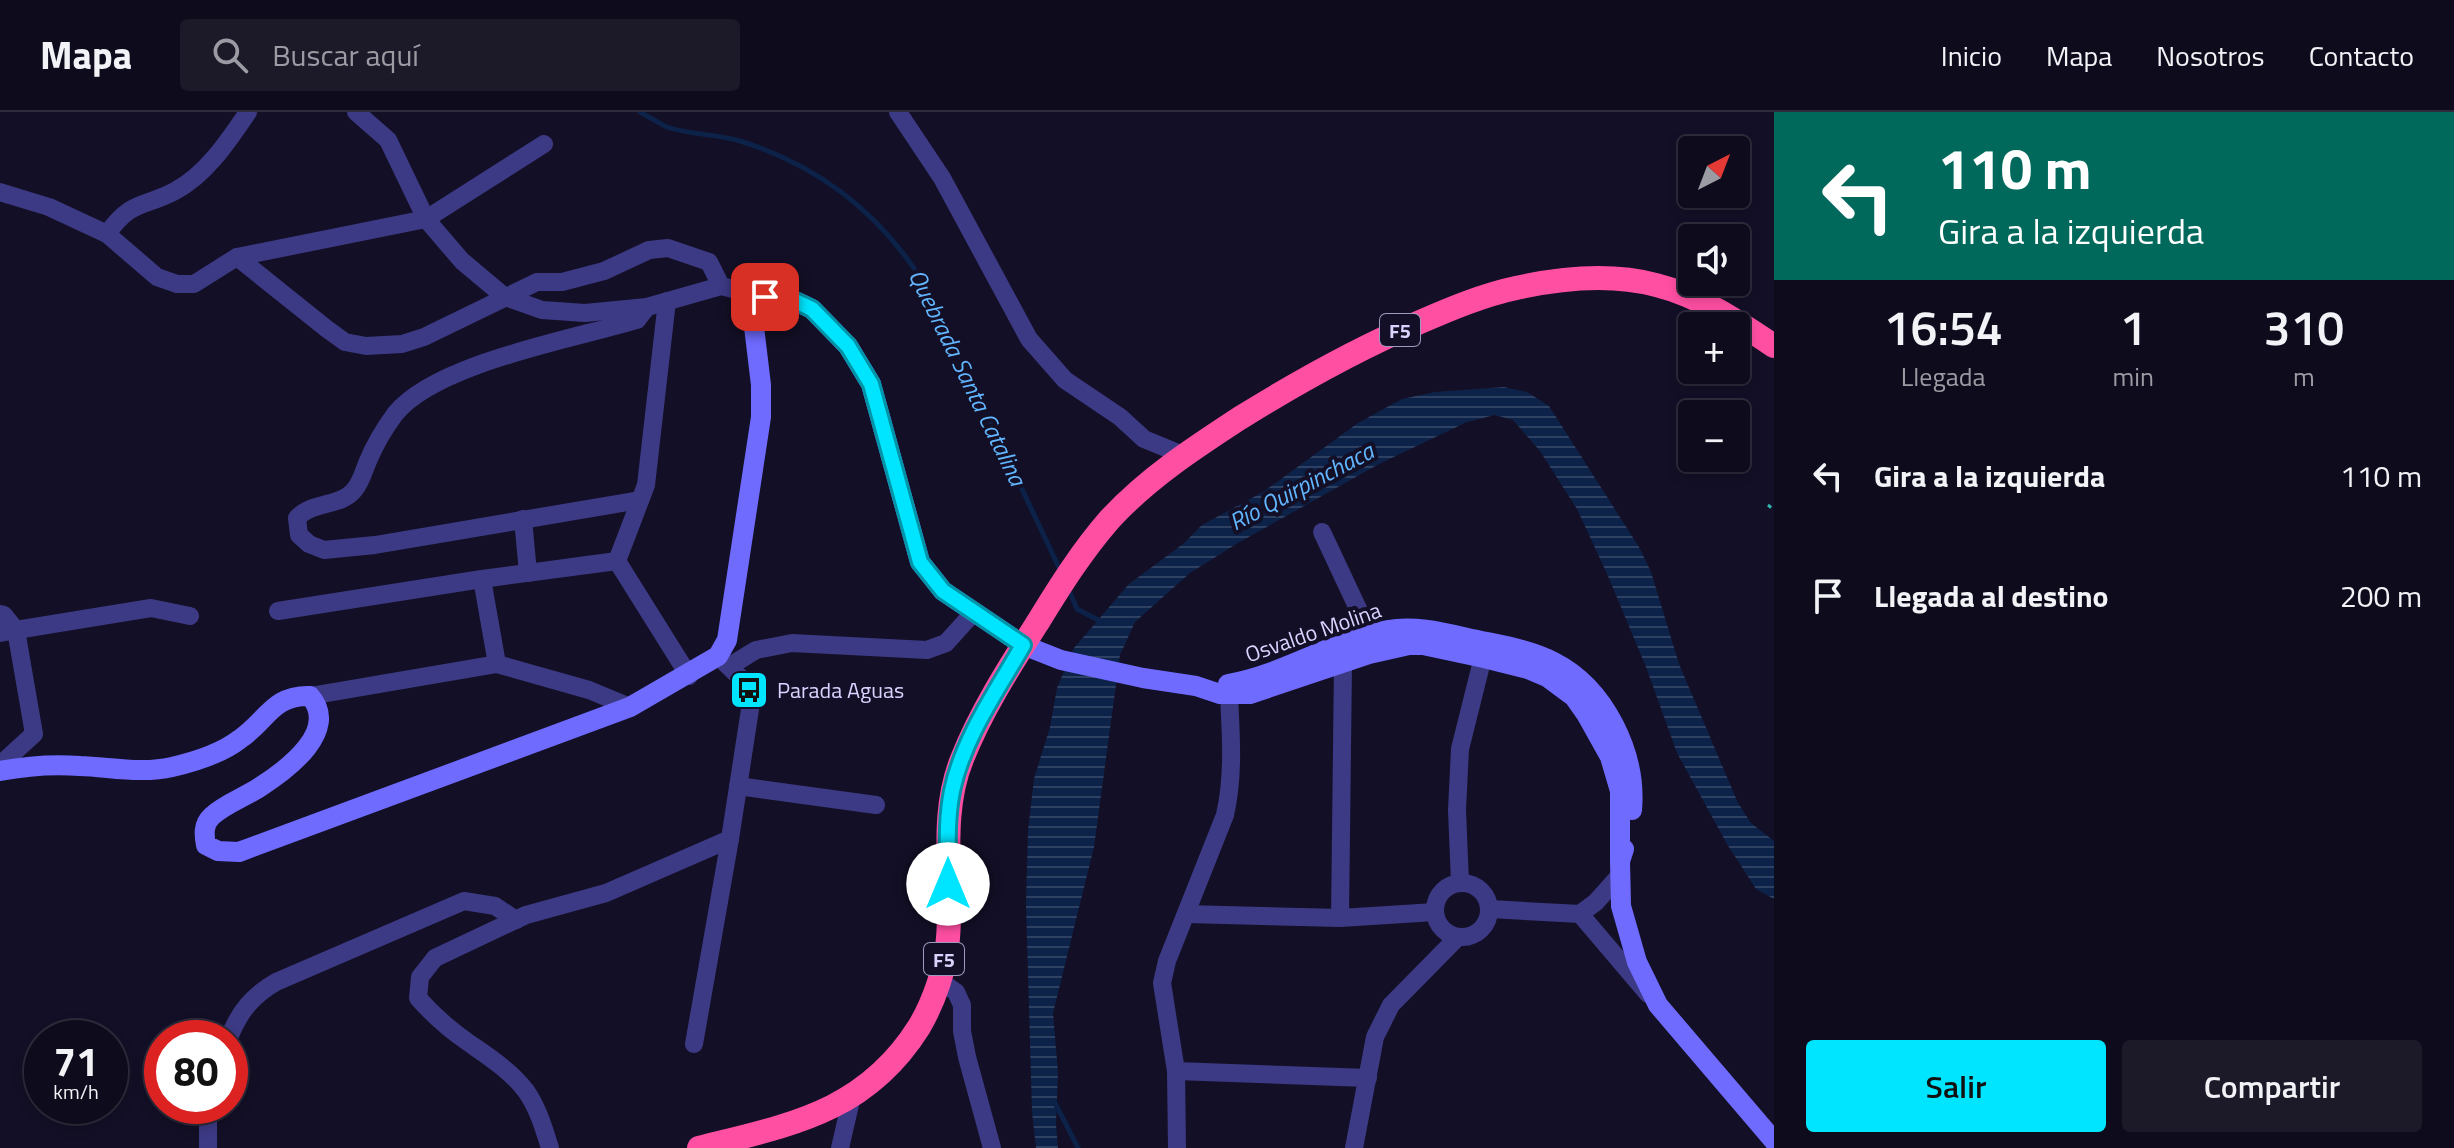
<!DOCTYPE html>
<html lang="es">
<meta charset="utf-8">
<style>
body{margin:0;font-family:"Titillium Web",sans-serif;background:#1c1929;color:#f1f3f6;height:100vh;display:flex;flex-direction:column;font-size:30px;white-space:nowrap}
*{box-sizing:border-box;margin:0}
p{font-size:26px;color:#9b9ba3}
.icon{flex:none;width:44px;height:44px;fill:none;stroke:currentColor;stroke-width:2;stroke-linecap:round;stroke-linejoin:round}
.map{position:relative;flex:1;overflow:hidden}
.drawer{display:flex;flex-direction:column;background:#0e0b1c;width:680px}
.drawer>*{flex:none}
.hud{background:#00695c;color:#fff;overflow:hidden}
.needle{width:52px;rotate:42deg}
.buttons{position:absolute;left:1678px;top:24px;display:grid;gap:16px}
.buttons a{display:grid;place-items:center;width:72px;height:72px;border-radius:8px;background:#0e0b1c;box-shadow:0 4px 12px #0003,0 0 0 2px #2e2b3b;font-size:40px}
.speed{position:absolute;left:24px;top:908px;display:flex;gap:16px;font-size:40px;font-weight:700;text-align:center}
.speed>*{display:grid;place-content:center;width:104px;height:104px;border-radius:50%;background:#0e0b1c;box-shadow:0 4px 12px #0003,0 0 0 2px #2e2b3b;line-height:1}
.speed small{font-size:20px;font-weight:400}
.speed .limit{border:12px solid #d22;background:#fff;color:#111}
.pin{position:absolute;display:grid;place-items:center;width:68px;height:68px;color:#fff;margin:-34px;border-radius:16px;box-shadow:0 4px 12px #0006}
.me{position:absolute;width:88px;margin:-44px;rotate:0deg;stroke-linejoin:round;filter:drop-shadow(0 0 6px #0008)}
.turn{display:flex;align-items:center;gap:28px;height:168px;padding:0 32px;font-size:36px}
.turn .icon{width:104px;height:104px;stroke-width:2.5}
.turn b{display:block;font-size:56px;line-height:68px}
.eta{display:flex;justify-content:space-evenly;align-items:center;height:136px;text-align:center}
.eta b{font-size:48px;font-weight:600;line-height:56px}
.action{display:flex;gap:16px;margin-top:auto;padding:16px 32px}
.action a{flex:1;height:92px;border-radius:8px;background:#00e5ff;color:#111;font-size:32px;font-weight:600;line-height:92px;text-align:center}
.action a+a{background:#1c1929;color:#f1f3f6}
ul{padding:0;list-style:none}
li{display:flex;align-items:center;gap:24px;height:120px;padding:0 32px}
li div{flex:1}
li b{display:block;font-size:30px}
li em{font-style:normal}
header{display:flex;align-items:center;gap:48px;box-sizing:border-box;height:112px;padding:0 40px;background:#0e0b1c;border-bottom:2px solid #2e2b3b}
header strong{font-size:38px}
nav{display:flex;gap:44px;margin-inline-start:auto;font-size:28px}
.search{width:560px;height:72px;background:#1c1929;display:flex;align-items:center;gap:20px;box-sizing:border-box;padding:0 28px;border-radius:8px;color:#9b9ba3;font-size:30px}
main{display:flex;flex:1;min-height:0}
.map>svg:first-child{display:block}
.water{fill:url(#water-rules)}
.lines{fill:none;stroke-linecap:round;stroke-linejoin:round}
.stream{stroke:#0c2248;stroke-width:5}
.path{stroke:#2fb8b0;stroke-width:3;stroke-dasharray:4 6;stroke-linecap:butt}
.street{stroke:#3d3a85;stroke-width:18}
.secondary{stroke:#6f6bff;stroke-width:20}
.highway{stroke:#ff4fa3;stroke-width:24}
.route-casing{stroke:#0095a6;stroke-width:20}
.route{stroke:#00e5ff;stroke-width:14}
.labels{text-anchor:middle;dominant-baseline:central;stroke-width:8;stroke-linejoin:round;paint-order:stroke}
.shield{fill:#130f26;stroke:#9e99be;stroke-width:2}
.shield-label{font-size:20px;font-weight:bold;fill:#d9d4ff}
.street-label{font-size:22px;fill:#d9d4ff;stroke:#130f26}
.poi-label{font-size:22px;fill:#d9d4ff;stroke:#130f26;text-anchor:start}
.water-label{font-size:24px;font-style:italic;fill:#62b6ff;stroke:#130f26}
</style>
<header>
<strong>Mapa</strong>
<div class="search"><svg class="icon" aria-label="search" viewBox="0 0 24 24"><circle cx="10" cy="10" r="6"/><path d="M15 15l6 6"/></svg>Buscar aquí</div>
<nav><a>Inicio</a><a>Mapa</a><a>Nosotros</a><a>Contacto</a></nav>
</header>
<main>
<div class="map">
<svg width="1774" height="1036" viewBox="0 0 1774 1036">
<defs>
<pattern id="water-rules" width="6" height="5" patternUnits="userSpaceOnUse" patternTransform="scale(2)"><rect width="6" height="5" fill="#0c2248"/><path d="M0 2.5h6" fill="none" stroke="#2f4163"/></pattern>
</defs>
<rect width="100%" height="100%" fill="#130f26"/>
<polygon class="water" points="1504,275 1527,280 1549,294 1639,435 1651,460 1679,552 1738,691 1751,711 1774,729 1774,787 1756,777 1727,732 1677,641 1646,555 1608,464 1577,397 1540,339 1513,308 1495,303 1467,310 1379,352 1238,431 1190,461 1135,510 1120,543 1094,735 1053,901 1058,960 1056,1012 1058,1036 1036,1036 1032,1000 1026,793 1028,718 1034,667 1050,615 1057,576 1074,536 1129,472 1183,432 1202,413 1263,380 1358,311 1402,287 1435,280"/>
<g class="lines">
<g class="stream">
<path d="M640 0C649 5 658 11 667 15 690 23 717 22 740 29 824 55 887 107 931 183L1061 460"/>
<polyline points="1068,476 1077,497 1102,510"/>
<polyline points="1055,991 1078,1036"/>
</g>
<polyline class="path" points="1768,393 1774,398"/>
<g class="street">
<polyline points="356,0 388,28 426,107 462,149 505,185 542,198 585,201 647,195 721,174 765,185"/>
<polyline points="898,0 942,66 1029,227 1065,268 1120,305 1144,327 1183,343"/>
<polyline points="0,80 49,95 107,122 157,165 177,172 194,172 237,145 426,107 544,32"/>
<path d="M107 122C132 87 143 96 175 79 206 63 229 28 248 0"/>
<polyline points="237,145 327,217 345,230 366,234 402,232 424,225 537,170 562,170 604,159 649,138 668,136 709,150 721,174"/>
<path d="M640 388 375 433 324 438 309 432 299 423 297 406C312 389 342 395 355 377 361 370 364 358 368 349 375 332 384 317 395 302 436 251 574 227 637 208L647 195"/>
<polyline points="523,407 528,461"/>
<polyline points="1322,420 1360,501 1362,526 1366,536"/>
<polyline points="617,449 646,373 667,189"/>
<polyline points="482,467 497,552"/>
<polyline points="278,499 482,467 617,449 689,564"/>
<polyline points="0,502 4,503 16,518 151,496 190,504"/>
<polyline points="0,521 16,518 34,622 0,653"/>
<polyline points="1337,541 1343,551 1340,806"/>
<polyline points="730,554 756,538 792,531 927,538 946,531 974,500"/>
<polyline points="310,584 497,552 589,578 630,595"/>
<polyline points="738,674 876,693"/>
<circle cx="1462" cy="798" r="27"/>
<polyline points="1460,771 1457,698 1460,637 1486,533"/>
<polyline points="1490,797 1580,802 1596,790 1620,763"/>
<polyline points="1186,802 1340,806 1435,800"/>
<polyline points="1580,802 1648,882"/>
<polyline points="939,868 956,880 962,893 962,919 967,945 992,1036"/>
<path d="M229 926C239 900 252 884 276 870L464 789 495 794 516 808"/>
<polyline points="694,932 730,727 753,578 718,544"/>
<polyline points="1176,959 1368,966"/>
<polyline points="208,1036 208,994"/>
<path d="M550 1036C544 1017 538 996 526 979 511 959 489 945 469 931 450 918 433 903 418 886L420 865 435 846 526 803 606 781 730 727"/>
<polyline points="840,1036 852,984"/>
<path d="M1177 1036 1176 959 1162 871 1167 849 1225 703C1234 663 1231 624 1229 584"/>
<polyline points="1354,1036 1375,925 1391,893 1457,826"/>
</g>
<g class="secondary">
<path d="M1228 572C1283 563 1333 528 1388 518 1416 513 1445 521 1472 527 1500 533 1529 537 1554 550 1605 576 1637 642 1632 698"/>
<path d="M0 659C26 654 53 652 80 654 110 655 142 662 172 655 194 650 222 641 240 627 267 609 272 583 310 584 340 618 288 657 260 675 245 685 225 692 212 704 203 712 204 723 206 733L218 739 239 740 630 595 718 544 727 528 761 305V273L752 198 765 185H787L812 197 848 234 871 272 920 450 943 479 1023 533 1061 548 1143 566 1196 574 1220 582H1250L1369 542 1409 533H1423L1484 546 1528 557 1547 565 1574 585 1586 602 1610 645 1620 679V749"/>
<polyline points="1624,737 1620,749 1621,794 1637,850 1658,893 1774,1029"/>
</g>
<path class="highway" d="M699 1036C789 1013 865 1001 919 915 934 890 946 855 948 826 953 766 939 704 962 647 981 599 1010 554 1038 510 1060 474 1082 439 1110 407 1148 366 1194 336 1240 306 1298 270 1357 237 1420 210 1450 197 1483 183 1516 176 1561 166 1611 161 1656 173 1700 184 1737 209 1774 234"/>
</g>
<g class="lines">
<defs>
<path id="route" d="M765 185H787L812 197 848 234 871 272 920 450 943 479 1023 533C997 579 963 626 952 679 946 709 948 741 948 772"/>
</defs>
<use href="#route" class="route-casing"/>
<use href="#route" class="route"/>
</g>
<defs>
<symbol id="bus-square" viewBox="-11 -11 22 22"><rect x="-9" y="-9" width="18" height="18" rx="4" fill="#00e5ff" stroke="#130f26"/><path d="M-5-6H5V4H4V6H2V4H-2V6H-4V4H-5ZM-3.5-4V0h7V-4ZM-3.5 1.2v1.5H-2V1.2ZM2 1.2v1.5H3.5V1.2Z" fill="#111"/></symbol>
</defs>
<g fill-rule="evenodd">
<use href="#bus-square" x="727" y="556" width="44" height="44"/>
</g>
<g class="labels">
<g class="shield">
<rect x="1380" y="202" width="40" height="32" rx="6"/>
<rect x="924" y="831" width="40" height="32" rx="6"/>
</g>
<g class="shield-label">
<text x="1400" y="218">F5</text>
<text x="944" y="847">F5</text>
</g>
<g class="street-label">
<text transform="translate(1313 520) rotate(-19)">Osvaldo Molina</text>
</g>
<g class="poi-label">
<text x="777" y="578">Parada Aguas</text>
</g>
<g class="water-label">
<text transform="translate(968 265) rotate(64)">Quebrada Santa Catalina</text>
<text transform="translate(1301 374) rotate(-28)">Río Quirpinchaca</text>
</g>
</g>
</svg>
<div class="buttons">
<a><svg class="needle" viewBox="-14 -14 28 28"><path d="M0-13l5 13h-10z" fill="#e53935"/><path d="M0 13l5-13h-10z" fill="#9b9ba3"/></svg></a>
<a><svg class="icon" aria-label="sound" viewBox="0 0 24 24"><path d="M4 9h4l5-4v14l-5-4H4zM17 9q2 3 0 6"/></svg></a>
<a>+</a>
<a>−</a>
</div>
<div class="speed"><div>71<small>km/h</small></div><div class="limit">80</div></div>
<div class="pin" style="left:765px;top:185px;background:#d93025"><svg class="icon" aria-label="arrive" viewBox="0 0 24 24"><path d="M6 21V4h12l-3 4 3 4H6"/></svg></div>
<svg class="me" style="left:948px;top:772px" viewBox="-20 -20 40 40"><circle r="19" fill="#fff"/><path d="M0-13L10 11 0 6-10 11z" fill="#00e5ff"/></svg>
</div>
<section class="drawer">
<div class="hud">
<div class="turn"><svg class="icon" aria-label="left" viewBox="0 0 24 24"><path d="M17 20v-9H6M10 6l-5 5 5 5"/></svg><div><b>110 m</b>Gira a la izquierda</div></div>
</div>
<div class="eta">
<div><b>16:54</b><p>Llegada</p></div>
<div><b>1</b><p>min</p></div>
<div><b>310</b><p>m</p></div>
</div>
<ul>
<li><svg class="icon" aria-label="left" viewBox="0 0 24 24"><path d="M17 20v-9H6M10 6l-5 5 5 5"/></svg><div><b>Gira a la izquierda</b></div><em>110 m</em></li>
<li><svg class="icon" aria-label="arrive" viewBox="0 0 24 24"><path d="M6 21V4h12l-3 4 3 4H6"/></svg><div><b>Llegada al destino</b></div><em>200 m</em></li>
</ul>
<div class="action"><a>Salir</a><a>Compartir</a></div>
</section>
</main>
